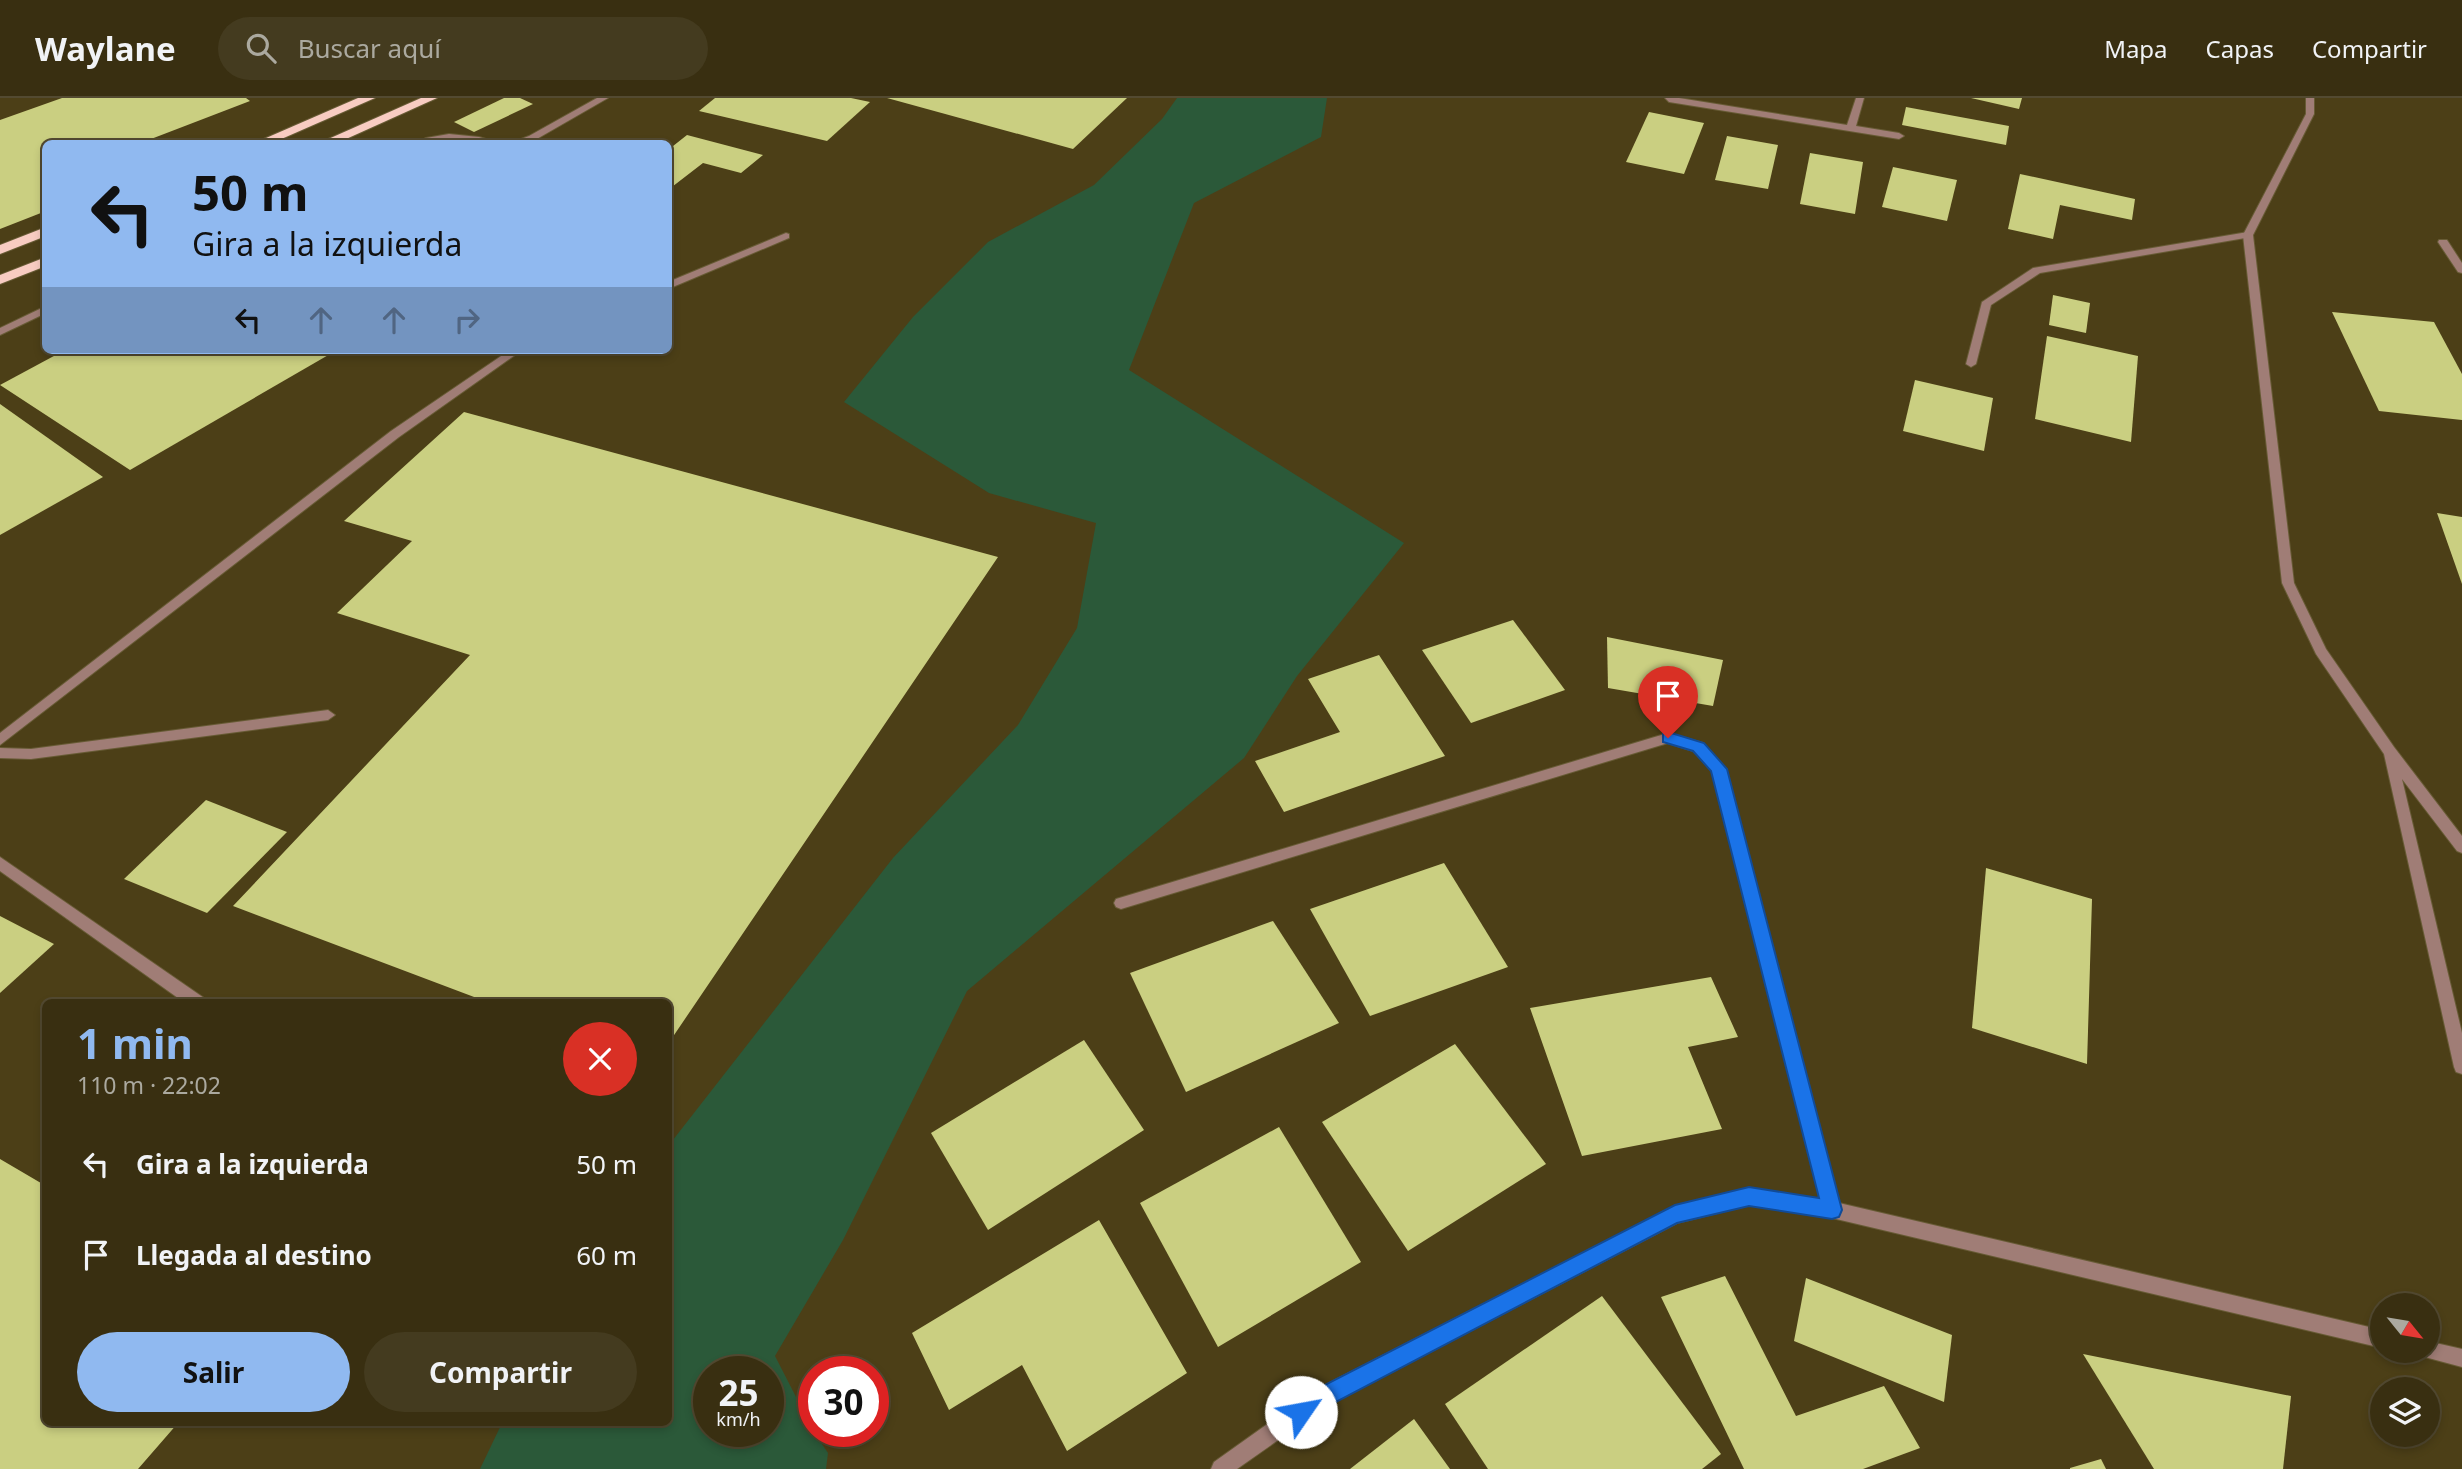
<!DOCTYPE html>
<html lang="es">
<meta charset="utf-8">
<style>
body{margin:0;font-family:"Noto Sans",sans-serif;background:#443b1f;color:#f1f3f6;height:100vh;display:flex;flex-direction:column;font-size:26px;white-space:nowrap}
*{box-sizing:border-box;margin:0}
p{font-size:23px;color:#aba99f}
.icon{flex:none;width:38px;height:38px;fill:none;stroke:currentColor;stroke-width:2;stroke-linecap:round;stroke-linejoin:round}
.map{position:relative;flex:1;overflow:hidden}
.side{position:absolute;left:42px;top:901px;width:630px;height:427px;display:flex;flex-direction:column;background:#392f11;border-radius:10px;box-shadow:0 4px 10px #0003,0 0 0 2px #534a31}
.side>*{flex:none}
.banner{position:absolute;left:42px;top:42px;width:630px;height:214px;border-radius:10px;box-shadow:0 4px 10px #0003,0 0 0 2px #534a31;background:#90b9f0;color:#111;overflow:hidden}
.needle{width:46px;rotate:120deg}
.tools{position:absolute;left:2370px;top:1195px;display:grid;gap:14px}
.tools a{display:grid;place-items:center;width:70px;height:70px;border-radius:50%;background:#392f11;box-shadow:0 4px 10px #0003,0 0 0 2px #534a31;font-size:35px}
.speed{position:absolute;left:693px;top:1258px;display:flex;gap:14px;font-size:35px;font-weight:700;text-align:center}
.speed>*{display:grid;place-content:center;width:91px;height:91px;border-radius:50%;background:#392f11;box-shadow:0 4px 10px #0003,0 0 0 2px #534a31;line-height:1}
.speed small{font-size:18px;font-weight:400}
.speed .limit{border:10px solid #d22;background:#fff;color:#111}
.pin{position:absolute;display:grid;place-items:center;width:60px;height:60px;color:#fff;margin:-72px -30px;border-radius:50% 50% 50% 0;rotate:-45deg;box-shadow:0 0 7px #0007}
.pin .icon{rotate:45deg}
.me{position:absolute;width:77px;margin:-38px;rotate:57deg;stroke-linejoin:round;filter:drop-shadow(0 0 5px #0008)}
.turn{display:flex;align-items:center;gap:24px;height:147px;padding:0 35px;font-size:32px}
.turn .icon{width:91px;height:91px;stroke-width:2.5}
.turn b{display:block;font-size:49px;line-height:60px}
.lanes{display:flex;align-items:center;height:66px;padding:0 35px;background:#0003;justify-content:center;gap:35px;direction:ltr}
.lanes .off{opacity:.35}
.round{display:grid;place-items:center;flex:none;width:74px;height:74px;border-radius:37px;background:#443b1f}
.head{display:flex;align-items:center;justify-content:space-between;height:119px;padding:0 35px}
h1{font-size:42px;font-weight:700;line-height:52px;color:#90b9f0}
.button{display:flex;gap:14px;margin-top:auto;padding:14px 35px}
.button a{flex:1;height:80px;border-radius:42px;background:#90b9f0;color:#111;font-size:28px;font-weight:700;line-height:80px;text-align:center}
.button a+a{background:#443b1f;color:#f1f3f6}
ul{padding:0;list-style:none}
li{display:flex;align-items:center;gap:21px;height:91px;padding:0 35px}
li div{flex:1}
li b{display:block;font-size:26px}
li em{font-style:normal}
header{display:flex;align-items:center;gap:42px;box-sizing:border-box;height:98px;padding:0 35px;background:#392f11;border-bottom:2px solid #534a31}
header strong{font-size:33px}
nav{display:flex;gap:38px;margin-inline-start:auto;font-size:24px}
.search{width:490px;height:63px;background:#443b1f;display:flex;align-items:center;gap:18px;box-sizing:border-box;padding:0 24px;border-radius:38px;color:#aba99f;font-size:26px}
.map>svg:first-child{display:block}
.green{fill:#2b5939;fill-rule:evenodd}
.building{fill:#cacf81}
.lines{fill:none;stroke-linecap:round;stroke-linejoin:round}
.service-casing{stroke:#675b35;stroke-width:2}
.minor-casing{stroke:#675b35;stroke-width:2}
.trunk-casing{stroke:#675b35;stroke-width:2}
.service{fill:#a07d76;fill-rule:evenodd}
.minor{fill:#a07d76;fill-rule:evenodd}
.trunk{fill:#f8ccc2;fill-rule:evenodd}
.route{fill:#1a73e8;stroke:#114b97;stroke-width:2}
</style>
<header>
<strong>Waylane</strong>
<div class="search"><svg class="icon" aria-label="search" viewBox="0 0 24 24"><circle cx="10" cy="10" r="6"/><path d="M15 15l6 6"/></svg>Buscar aquí</div>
<nav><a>Mapa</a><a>Capas</a><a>Compartir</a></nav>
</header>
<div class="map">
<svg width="2462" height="1371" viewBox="0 0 2462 1371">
<rect width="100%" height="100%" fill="#4c3f17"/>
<path class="green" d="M1177 0H1327L1321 39 1194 105 1129 272 1404 445 1297 578 1244 660 967 893 843 1142 775 1258 814 1334 828 1355 826 1371H480L502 1325H668L669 1047 893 760 1018 627 1077 530 1096 425 989 395 844 304 913 219 988 144 1094 87 1162 21ZM709 1274H768V1334H709Z"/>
<g class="building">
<polygon points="62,0 246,0 250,3 138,46 46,46 46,113 0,131 0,22"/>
<polygon points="504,0 520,0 533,6 474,34 454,24"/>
<polygon points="715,0 851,0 870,4 827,43 699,13"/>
<polygon points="887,0 1127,0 1073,51"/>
<polygon points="1971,0 2022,0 2019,11"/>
<polygon points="1906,9 2009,28 2006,47 1902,27"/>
<polygon points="1649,14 1704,25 1684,76 1626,64"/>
<polygon points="687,37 763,57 741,75 703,65 668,92 668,52"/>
<polygon points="1727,38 1778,47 1768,91 1715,82"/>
<polygon points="1810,55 1863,64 1855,116 1800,106"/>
<polygon points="1893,69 1957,82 1947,123 1882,109"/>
<polygon points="2020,76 2135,101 2132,122 2060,107 2053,141 2008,131"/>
<polygon points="2053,197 2090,205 2086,235 2049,227"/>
<polygon points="2332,214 2434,224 2462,276 2462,322 2379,313"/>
<polygon points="2047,238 2138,258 2131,344 2035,321"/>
<polygon points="65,252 337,252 130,372 0,287"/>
<polygon points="1915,282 1993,300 1984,353 1903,333"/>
<polygon points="0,306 103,379 0,437"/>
<polygon points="464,314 998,459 668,946 668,905 490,905 233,808 470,557 337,515 412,443 344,423"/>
<polygon points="2437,415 2462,419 2462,486"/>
<polygon points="1513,522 1565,592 1471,625 1422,552"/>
<polygon points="1607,539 1723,562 1713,608 1608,590"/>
<polygon points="1379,557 1445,658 1284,714 1255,663 1340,634 1308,581"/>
<polygon points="206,702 287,734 207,815 124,781"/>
<polygon points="1444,765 1508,869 1370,918 1310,811"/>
<polygon points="1986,770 2092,801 2087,966 1972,930"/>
<polygon points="0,818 54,846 0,895"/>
<polygon points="1273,823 1339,925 1186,994 1130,875"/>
<polygon points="1711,879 1738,939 1688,949 1722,1031 1582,1058 1530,910"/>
<polygon points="1084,942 1144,1032 988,1132 931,1035"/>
<polygon points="1455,946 1546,1066 1408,1153 1322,1024"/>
<polygon points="1279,1029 1361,1164 1218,1249 1140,1105"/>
<polygon points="0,1061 46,1088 46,1325 178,1325 138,1371 0,1371"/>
<polygon points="1099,1122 1187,1275 1067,1353 1022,1267 949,1312 912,1235"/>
<polygon points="1725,1178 1796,1318 1884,1288 1920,1350 1863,1371 1744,1371 1661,1199"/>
<polygon points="1806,1180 1952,1237 1944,1304 1794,1243"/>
<polygon points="1602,1198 1721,1356 1702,1371 1488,1371 1445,1306"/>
<polygon points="2083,1256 2291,1298 2283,1371 2154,1371"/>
<polygon points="1414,1321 1450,1371 1350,1371"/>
<polygon points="2101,1361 2106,1371 2070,1371 2070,1370"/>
</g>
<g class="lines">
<defs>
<g id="service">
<polygon points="597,0 608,0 535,42 523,46 508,46 529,38"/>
<polygon points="449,36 479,39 503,46 449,42 415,46 426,40"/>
<polygon points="2248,134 2251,135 2251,139 2040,175 1991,207 1976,266 1971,269 1966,266 1982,204 2033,170"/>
<polygon points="786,135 789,136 789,140 668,191 668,184"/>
<polygon points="46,208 46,215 0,237 0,230"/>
<polygon points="510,252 522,252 399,339 0,647 0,635 391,333"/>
<polygon points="328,612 335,617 328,622 31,661 0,660 0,650 31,651"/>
<polygon points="0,759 204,900 206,905 185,905 0,773"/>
</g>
<g id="minor">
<polygon points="1665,0 1679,0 1847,27 1856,0 1864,0 1856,28 1899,35 1904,38 1899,41 1669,4"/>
<polygon points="2306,0 2314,0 2314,16 2253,137 2294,485 2326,551 2394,649 2462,738 2462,755 2457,753 2402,681 2462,935 2462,976 2456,974 2454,969 2384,656 2316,556 2282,485 2243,137 2306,16"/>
<polygon points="2439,142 2447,142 2462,165 2462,175 2458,174 2438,144"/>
<polygon points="1668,635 1703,645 1726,671 1839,1105 2382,1232 2382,1250 1832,1120 1749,1107 1677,1125 1328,1307 1237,1371 1211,1371 1214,1364 1314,1293 1669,1111 1749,1091 1821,1102 1713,673 1693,653 1668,645 1121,811 1116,809 1114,805 1116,801"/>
<polygon points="2427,1243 2462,1251 2462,1269 2421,1258 2418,1253 2427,1253"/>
</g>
<g id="trunk">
<polygon points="358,0 375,0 270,46 252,46"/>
<polygon points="421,0 437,0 335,46 317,46"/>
<polygon points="46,129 46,138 0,156 0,147"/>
<polygon points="46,159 46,168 0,186 0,177"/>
</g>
</defs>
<use href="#service" class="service-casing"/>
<use href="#minor" class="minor-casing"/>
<use href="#trunk" class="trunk-casing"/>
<use href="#service" class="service"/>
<use href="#minor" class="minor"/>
<use href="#trunk" class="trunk"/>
</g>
<polygon class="route" points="1668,634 1704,645 1727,671 1842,1112 1839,1119 1832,1121 1749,1108 1677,1125 1328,1308 1301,1325 1293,1322 1290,1314 1293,1307 1313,1293 1675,1107 1749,1089 1819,1100 1711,673 1693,653 1663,644 1663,635"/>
</svg>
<div class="tools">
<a><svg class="needle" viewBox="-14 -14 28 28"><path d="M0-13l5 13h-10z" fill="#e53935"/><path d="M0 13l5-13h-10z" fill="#aba99f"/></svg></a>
<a><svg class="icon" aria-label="layers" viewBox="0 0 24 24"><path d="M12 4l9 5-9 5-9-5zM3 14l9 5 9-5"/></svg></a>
</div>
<div class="speed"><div>25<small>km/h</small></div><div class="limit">30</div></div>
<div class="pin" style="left:1668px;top:640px;background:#d93025"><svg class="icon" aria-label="arrive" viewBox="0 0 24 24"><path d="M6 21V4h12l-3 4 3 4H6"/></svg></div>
<svg class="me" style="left:1301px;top:1314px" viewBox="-20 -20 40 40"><circle r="19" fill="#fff"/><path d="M0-13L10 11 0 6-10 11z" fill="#1a73e8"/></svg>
<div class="banner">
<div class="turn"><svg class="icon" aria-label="left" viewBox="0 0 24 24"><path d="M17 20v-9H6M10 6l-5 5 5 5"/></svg><div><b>50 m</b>Gira a la izquierda</div></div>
<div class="lanes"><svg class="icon" aria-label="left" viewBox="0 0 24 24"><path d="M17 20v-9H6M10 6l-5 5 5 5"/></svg><svg class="icon off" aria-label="ahead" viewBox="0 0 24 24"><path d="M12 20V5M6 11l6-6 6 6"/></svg><svg class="icon off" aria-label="ahead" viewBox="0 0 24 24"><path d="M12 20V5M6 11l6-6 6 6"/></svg><svg class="icon off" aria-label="right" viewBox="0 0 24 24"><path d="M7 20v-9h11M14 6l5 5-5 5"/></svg></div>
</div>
<section class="side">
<div class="head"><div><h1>1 min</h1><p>110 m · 22:02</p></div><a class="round" style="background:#d93025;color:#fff"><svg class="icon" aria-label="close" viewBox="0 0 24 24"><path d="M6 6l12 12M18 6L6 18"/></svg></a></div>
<ul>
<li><svg class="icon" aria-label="left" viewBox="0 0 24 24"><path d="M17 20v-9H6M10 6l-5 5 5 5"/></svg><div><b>Gira a la izquierda</b></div><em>50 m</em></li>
<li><svg class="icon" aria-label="arrive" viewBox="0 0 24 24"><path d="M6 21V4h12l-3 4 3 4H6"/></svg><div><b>Llegada al destino</b></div><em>60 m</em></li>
</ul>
<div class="button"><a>Salir</a><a>Compartir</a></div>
</section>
</div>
